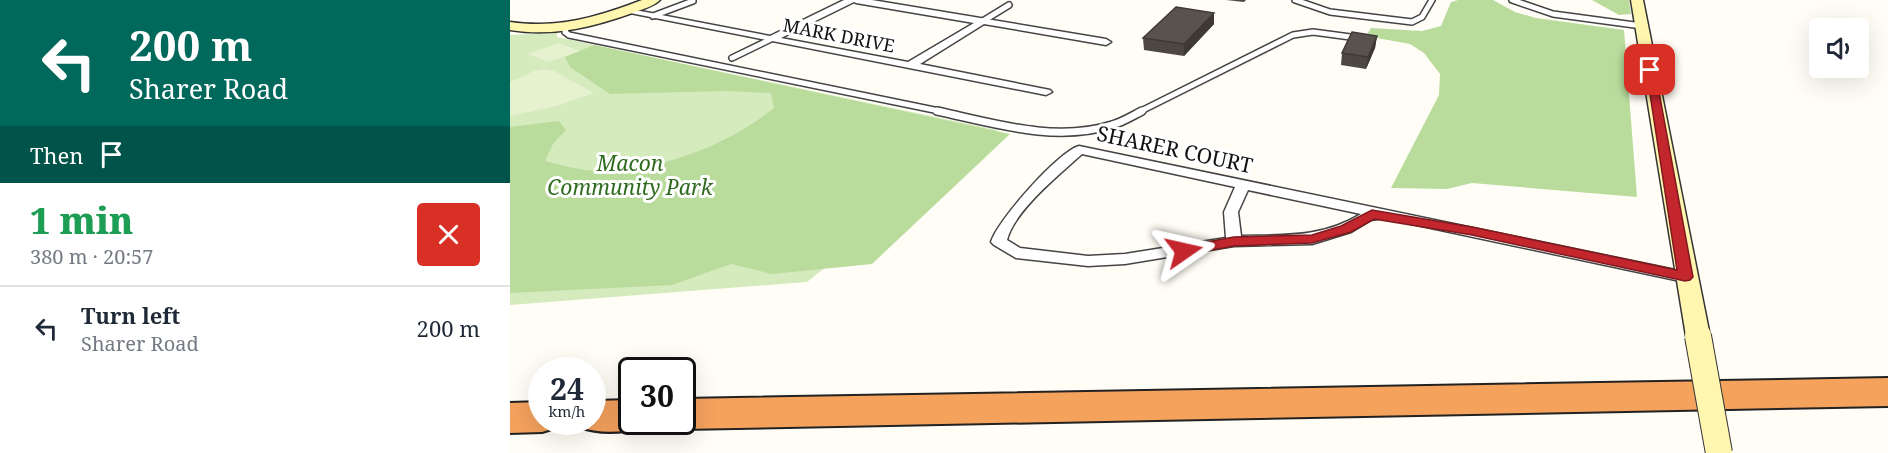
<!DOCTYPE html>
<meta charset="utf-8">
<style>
body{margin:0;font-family:"Noto Serif",serif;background:#f2f2f3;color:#1f2937;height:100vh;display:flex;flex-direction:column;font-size:22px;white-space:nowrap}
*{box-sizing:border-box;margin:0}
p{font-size:20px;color:#747a83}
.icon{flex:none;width:33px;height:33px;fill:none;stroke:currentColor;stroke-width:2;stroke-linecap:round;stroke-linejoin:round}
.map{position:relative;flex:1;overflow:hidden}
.details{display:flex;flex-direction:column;background:#fff;width:510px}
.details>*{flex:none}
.guide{background:#00695c;color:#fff;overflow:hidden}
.buttons{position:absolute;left:1299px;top:18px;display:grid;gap:12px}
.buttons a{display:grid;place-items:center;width:60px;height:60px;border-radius:6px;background:#fff;box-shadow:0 6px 24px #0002;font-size:30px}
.speed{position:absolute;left:18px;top:357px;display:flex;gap:12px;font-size:30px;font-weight:700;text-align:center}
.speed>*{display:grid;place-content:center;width:78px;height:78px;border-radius:50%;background:#fff;box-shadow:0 6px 24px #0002;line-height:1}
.speed small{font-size:15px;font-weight:400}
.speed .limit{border:3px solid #111;border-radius:9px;background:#fff;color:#111}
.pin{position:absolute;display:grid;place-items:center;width:51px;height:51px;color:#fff;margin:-26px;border-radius:12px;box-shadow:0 3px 9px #0006}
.me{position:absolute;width:66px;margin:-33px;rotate:79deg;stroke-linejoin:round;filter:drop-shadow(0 0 4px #0008)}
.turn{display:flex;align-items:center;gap:21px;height:126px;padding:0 30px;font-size:27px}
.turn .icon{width:78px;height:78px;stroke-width:2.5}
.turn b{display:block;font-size:42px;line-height:51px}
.then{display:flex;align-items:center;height:57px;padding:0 30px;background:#0003;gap:12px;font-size:22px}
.round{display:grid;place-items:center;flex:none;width:63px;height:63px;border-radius:6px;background:#f2f2f3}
.head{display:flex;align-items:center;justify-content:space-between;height:102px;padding:0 30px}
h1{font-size:36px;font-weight:800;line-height:45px;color:#1e9e55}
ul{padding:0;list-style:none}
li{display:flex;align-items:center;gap:18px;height:84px;padding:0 30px;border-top:2px solid #e0e1e3}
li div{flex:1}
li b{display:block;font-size:22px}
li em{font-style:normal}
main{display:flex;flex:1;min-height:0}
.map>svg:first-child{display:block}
.green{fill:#d5ebbd}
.forest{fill:#b9dc9c}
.pitch{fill:#e6f2cf}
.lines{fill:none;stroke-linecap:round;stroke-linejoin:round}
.lane-far1-casing{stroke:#444;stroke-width:8}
.lane-casing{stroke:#444;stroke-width:10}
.street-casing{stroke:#444;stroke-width:3}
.secondary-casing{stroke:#333;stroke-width:3}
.highway-casing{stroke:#222;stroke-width:4}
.lane-far1{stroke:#fff;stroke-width:5}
.lane{stroke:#fff;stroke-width:7}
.street{fill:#fff;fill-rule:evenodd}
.secondary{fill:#fff6b0;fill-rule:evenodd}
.highway{fill:#f5a25d;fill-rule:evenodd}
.secondary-bridge-casing{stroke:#333;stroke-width:28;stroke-linecap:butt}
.secondary-bridge{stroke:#fff6b0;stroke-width:26}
.wall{fill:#4d4742}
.shaded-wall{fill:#3f3936}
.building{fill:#5a524d;stroke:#3f3936;stroke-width:1.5}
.route{fill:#c4262e;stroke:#7f191e;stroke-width:1.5}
.labels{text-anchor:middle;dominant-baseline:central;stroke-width:6;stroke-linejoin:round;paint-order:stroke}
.far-street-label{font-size:18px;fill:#111;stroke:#fff}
.street-label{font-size:21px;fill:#111;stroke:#fff}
.park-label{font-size:21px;font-style:italic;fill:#2f6b1f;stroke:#fff}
</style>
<main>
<section class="details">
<div class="guide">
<div class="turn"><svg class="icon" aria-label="left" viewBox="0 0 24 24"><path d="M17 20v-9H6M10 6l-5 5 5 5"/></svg><div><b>200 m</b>Sharer Road</div></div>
<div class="then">Then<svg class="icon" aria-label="arrive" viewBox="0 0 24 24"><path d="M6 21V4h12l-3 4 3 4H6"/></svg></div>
</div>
<div class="head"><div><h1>1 min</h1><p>380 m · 20:57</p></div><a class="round" style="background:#d93025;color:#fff"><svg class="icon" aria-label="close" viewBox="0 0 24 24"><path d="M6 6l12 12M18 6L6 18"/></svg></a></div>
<ul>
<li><svg class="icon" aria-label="left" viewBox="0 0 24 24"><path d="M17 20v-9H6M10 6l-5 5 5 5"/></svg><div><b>Turn left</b><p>Sharer Road</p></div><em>200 m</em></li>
</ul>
</section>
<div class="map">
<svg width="1378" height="453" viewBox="0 0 1378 453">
<rect width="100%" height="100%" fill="#fffdf5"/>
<polygon class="green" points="47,33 47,37 487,130 297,282 0,305 0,35"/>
<g class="forest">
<polygon points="948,0 983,0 1005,12 1026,18 1114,30 1127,197 962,183 937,189 881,188 929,95 930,74 914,53 900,44 856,36 861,28 912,31 931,26 941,2"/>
<polygon points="1082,0 1119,0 1121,14 1109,15"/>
<path d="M84 45 500 134 362 264 262 274 221 264 162 285 0 293V127L49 121 56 130 43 144 35 161C48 164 62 168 75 170 138 176 216 147 264 108L261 93 215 91 100 94 60 67 55 57Z"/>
</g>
<g class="pitch">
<polygon points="49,43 70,51 39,62 18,54"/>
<polygon points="34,69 44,71 84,93 46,106 0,116 0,82 24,71"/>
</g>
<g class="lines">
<defs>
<g id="lane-far1">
<polyline points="785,0 820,12 902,22 912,17 922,0"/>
<polyline points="1002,0 1043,14 1132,26"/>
<polyline points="143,16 183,1"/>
<polyline points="473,21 499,5"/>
<polyline points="56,29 55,32 59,35 434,112"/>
<polyline points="222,58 261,39"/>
<polyline points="629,112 783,35 803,32 848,38"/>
</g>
<path id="lane" d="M427 111C483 123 545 143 602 125 613 122 622 116 632 111"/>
<g id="street">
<path d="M334 0H362L596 39 601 42 596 45 474 24 410 64 540 90 542 92 536 95 110 11 115 8 260 36ZM344 2 346 3 464 23 398 62 271 38Z"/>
<path d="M569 146 1175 272 1183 277 1175 282 874 218 861 220 841 232 802 244 724 246 615 264 578 266 506 258 484 245 481 242C487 221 549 151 569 146ZM572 154 725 187 714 212 716 238 615 254 578 256 510 248 497 240C504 211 549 175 572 154ZM738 190 851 214C811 238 776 235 731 236L728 212Z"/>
</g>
<g id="secondary">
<path d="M132 0H150C144 6 133 9 125 12 84 27 44 37 0 30V22C48 29 88 17 132 0Z"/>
<polygon points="1121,0 1133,0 1200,336 1197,342 1188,345 1179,342 1176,336"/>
</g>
<g id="highway">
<polygon points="1378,378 1378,406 172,429 157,422 172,422 172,399"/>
<path d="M122 400V422H138L135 426C114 433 90 434 69 427L66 422H82V401Z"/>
<polygon points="32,402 32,422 49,422 45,428 32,432 0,433 0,403"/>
</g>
</defs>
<use href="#lane-far1" class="lane-far1-casing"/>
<use href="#lane" class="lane-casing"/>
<use href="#street" class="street-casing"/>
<use href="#secondary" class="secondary-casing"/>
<use href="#highway" class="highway-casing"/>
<use href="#lane-far1" class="lane-far1"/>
<use href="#lane" class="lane"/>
<use href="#street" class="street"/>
<use href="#secondary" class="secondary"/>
<use href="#highway" class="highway"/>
<defs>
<polyline id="secondary-bridge" points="1188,336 1209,453"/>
</defs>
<use href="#secondary-bridge" class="secondary-bridge-casing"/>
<use href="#secondary-bridge" class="secondary-bridge"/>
</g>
<g class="wall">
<polygon points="716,0 736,0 734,2"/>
<polygon points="704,13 704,24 674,56 634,50 633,38"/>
<polygon points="867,36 865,48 856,69 831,65 832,53"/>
</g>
<g class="shaded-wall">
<polygon points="704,13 704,24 674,56 674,44"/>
<polygon points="867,36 865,48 856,69 858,57"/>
</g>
<g class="building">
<polygon points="666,7 704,13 674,44 633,38"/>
<polygon points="842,32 867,36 858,57 832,53"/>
</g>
<polygon class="route" points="1136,68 1145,70 1183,277 1180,280 1175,281 962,235 864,219 841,232 802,243 724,246 674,255 667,251 674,246 724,237 802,235 831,226 862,210 962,227 1167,270"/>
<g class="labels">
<g class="far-street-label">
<text transform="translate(329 35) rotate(11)">MARK DRIVE</text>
</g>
<g class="street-label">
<text transform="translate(665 149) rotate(12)">SHARER COURT</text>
</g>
<g class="park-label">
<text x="120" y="163">Macon<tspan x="120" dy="24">Community Park</tspan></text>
</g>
</g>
</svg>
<div class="buttons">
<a><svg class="icon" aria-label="sound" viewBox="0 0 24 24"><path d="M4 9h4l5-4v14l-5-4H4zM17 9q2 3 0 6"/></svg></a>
</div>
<div class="speed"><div>24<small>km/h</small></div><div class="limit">30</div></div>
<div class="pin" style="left:1140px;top:70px;background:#d93025"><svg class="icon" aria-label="arrive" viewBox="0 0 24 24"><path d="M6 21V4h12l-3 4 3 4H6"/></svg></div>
<svg class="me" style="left:674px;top:251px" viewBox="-20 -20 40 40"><path d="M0-17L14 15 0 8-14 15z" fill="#c4262e" stroke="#fff" stroke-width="4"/></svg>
</div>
</main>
